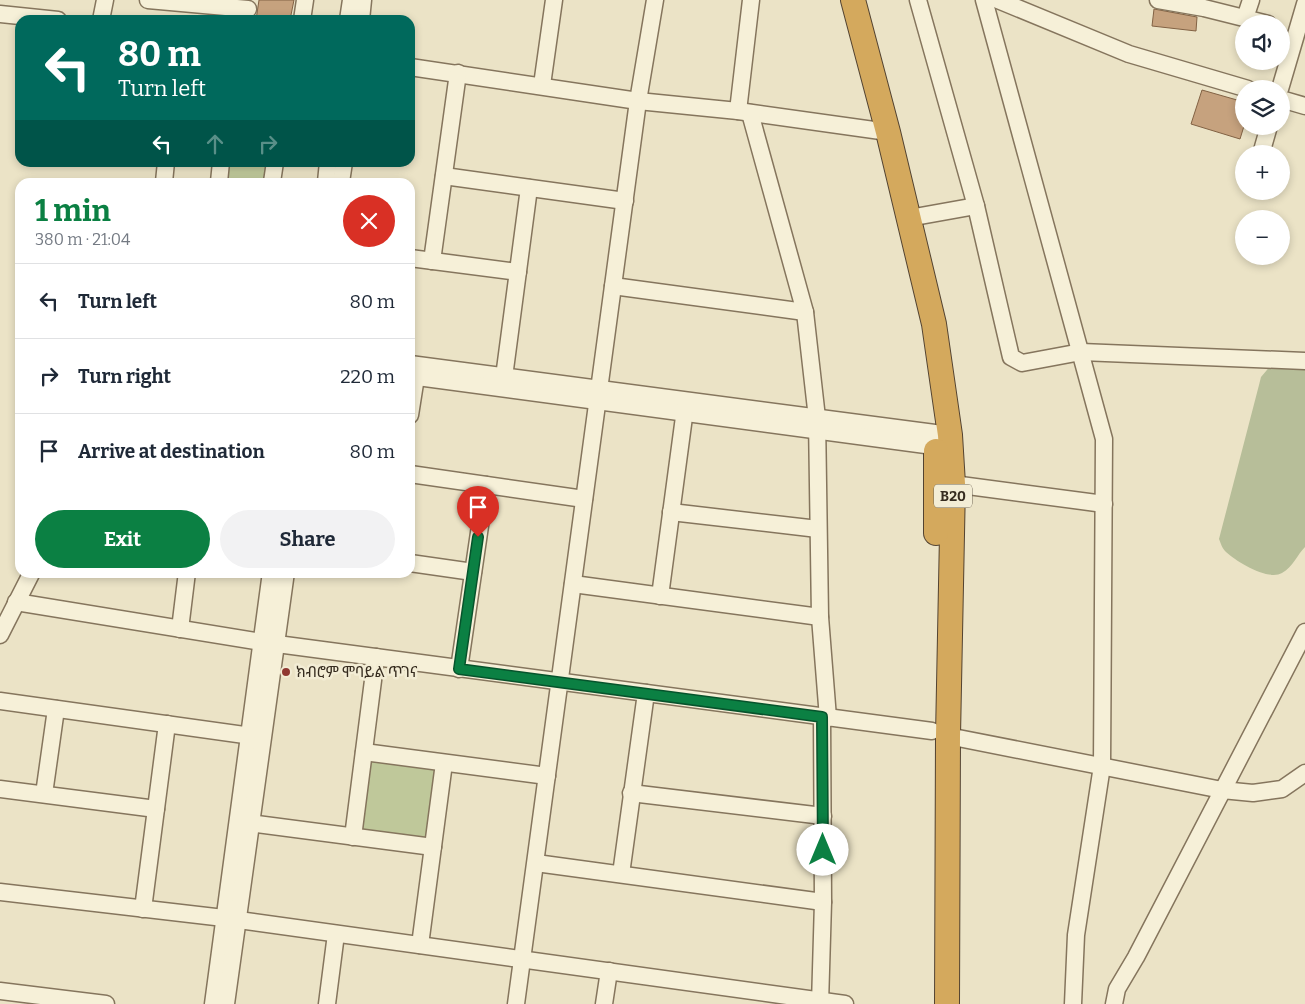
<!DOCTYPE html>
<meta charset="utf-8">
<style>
body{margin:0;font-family:Bitter,"Noto Sans Ethiopic",serif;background:#f2f2f3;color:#1f2937;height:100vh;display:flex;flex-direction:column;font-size:19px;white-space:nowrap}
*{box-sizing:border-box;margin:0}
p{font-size:16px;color:#747a83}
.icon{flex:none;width:28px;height:28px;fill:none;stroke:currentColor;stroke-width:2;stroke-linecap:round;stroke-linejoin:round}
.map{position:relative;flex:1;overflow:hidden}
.panel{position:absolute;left:15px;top:178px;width:400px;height:400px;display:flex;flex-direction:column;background:#fff;border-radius:15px;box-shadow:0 2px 8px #0003}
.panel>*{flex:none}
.banner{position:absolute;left:15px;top:15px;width:400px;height:152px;border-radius:15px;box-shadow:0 2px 8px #0003;background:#00695c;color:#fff;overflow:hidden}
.controls{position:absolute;left:1235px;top:15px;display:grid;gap:10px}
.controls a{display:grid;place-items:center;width:55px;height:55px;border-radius:50%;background:#fff;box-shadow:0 2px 8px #0003;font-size:25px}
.pin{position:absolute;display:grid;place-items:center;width:42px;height:42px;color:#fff;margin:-51px -21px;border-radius:50% 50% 50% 0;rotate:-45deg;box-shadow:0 0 5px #0007}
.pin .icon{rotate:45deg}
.me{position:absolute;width:55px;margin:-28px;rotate:0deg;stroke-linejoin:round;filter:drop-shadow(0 0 4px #0008)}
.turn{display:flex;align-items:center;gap:18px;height:105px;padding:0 20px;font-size:22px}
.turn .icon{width:65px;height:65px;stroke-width:2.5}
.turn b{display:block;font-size:35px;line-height:42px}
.lanes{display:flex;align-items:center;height:48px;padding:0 20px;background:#0003;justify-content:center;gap:25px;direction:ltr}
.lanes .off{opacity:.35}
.round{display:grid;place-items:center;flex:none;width:52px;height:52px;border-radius:26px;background:#f2f2f3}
.summary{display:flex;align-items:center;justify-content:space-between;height:85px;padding:0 20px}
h1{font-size:30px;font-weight:700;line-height:38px;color:#0b8043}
.cta{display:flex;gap:10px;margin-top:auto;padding:10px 20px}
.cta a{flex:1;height:58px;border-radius:30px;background:#0b8043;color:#fff;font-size:20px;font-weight:700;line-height:58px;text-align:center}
.cta a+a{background:#f2f2f3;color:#1f2937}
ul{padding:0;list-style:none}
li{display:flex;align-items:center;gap:15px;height:75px;padding:0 20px;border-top:1px solid #e0e1e3}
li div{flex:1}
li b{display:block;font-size:19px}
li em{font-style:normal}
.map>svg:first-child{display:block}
.green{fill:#bfc89a}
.cemetery{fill:#b7be99}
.building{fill:#c6a27e;stroke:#826244}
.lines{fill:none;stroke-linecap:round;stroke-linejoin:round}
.minor-casing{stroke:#85755d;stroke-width:19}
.highway-casing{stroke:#534331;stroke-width:26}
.minor{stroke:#f6f0d8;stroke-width:16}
.highway{stroke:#d4a95d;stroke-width:24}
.route-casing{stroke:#07532c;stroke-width:12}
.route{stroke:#0b8043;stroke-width:9}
.poi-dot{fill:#903831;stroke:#f3edd5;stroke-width:2}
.labels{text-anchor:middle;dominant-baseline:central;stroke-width:5;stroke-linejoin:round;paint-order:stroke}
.shield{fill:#f3edd5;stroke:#6f6656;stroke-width:1}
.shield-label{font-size:14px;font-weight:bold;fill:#362c1f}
.poi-label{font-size:15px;fill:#362c1f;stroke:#f3edd5;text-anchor:start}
</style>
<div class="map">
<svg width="1305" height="1004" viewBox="0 0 1305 1004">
<rect width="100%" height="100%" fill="#ebe3c6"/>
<g class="green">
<polygon points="227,163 268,163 265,182 224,182"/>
<polygon points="366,757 440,767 430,843 356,834"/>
</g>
<path class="cemetery" d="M1272 364 1305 369V547C1297 555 1293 567 1282 573 1268 581 1237 562 1226 552 1222 548 1221 544 1219 539L1259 385 1261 377Z"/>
<g class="building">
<polygon points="259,0 294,0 290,20 256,20"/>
<polygon points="1154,9 1197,17 1196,31 1152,26"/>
<polygon points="1202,90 1244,102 1244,126 1240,139 1191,124"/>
</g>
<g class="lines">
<defs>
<g id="minor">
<polyline points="148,0 248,9"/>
<polyline points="918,0 976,206 1011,357 1022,363 1081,352 1305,361"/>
<polyline points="984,0 1104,439 1102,766 1076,935 1073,1004"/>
<polyline points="998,0 1129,54 1248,89"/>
<polyline points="1158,0 1204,8 1268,24"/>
<polyline points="0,14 58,20"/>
<polyline points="1245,18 1251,0"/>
<polyline points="101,20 105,0"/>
<polyline points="302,20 305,0"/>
<polyline points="348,20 351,0"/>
<polyline points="361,20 363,0"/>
<polyline points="410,67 638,101 738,111 888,132"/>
<polyline points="542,85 554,0"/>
<polyline points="1280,89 1305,4"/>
<polyline points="1281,99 1305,106"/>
<polyline points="738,111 751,0"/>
<polyline points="750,113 805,312 817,418 820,617 828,718"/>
<polyline points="1261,154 1269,126"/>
<polyline points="444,176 625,201"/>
<polyline points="164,182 166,162"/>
<polyline points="219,182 221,162"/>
<polyline points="272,182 275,162"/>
<polyline points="326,182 328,162"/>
<polyline points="341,182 344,162"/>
<polyline points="909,218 976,206"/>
<polyline points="410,258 518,272"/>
<polyline points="432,261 458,73"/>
<polyline points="613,286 805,312"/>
<polyline points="410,364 950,435"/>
<polyline points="410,376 948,448"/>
<polyline points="504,377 529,188"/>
<polyline points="410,415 416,377"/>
<polyline points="410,474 584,499"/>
<polyline points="953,484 1104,504"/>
<polyline points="671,512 818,529"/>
<polyline points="410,563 473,572"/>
<polyline points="573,584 820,617"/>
<polyline points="660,596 686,402"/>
<polyline points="16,602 262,642 932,731"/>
<polyline points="180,629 187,572"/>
<polyline points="0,635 32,572"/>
<polyline points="459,669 486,485"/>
<polyline points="0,701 259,737"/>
<polyline points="948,736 1222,790 1253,793 1282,789 1305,773"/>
<polyline points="364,752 547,776"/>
<polyline points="0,789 156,809"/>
<polyline points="631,793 823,816"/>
<polyline points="44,794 56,709"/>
<polyline points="242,822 433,847"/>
<polyline points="353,837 376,657"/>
<polyline points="536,863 823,902"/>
<polyline points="621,874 646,693"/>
<polyline points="0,892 224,918 845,1004"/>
<polyline points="143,909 167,724"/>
<polyline points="420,945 444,763"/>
<polyline points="0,991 106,1004"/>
<polyline points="213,1004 271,572"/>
<polyline points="226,1004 286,572"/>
<polyline points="327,1004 336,934"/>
<polyline points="516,1004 638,101 655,0"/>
<polyline points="604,1004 609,971"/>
<polyline points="820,1004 823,902 822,717"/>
<polyline points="1114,1004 1117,989 1136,957 1305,632"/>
</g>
<g id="highway">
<polyline points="853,0 888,132 934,324 950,435 953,484 948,736 947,1004"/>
<polyline points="936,533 936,451"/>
</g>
</defs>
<use href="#minor" class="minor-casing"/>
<use href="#highway" class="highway-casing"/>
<use href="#minor" class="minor"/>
<use href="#highway" class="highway"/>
</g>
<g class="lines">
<defs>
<polyline id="route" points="478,537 459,669 822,717 823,850"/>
</defs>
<use href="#route" class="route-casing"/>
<use href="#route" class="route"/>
</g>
<circle class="poi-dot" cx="286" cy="672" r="5"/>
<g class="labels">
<rect class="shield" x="934" y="484.5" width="38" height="23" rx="4"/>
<g class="shield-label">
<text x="953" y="496">B20</text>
</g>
<g class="poi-label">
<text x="296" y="672">ክብሮም ሞባይል ጥገና</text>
</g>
</g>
</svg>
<div class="controls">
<a><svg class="icon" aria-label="sound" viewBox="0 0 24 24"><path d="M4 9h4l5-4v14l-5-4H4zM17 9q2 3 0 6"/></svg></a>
<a><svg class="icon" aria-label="layers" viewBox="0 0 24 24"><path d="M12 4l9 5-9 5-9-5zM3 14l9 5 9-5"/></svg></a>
<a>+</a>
<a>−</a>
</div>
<div class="pin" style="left:478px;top:537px;background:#d93025"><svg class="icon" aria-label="arrive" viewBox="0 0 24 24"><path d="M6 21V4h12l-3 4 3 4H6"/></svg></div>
<svg class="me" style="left:823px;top:850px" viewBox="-20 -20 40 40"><circle r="19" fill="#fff"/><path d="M0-13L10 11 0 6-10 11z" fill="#0b8043"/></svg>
<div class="banner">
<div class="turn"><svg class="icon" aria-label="left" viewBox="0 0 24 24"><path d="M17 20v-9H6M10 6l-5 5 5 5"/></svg><div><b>80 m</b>Turn left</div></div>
<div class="lanes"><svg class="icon" aria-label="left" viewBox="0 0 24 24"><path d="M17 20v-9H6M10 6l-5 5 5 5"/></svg><svg class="icon off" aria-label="ahead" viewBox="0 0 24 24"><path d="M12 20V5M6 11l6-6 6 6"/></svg><svg class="icon off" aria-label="right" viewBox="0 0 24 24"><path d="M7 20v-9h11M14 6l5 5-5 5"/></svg></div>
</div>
<section class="panel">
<div class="summary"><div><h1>1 min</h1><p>380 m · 21:04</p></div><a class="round" style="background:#d93025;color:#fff"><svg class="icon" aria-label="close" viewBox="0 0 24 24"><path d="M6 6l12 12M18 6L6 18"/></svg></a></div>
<ul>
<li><svg class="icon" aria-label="left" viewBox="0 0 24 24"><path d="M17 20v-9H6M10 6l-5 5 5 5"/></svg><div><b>Turn left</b></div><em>80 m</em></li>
<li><svg class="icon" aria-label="right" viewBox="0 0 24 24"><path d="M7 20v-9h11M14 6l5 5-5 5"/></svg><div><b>Turn right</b></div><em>220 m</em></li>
<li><svg class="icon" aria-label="arrive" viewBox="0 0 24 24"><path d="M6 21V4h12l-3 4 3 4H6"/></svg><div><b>Arrive at destination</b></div><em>80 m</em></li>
</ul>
<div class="cta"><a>Exit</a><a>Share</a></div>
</section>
</div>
